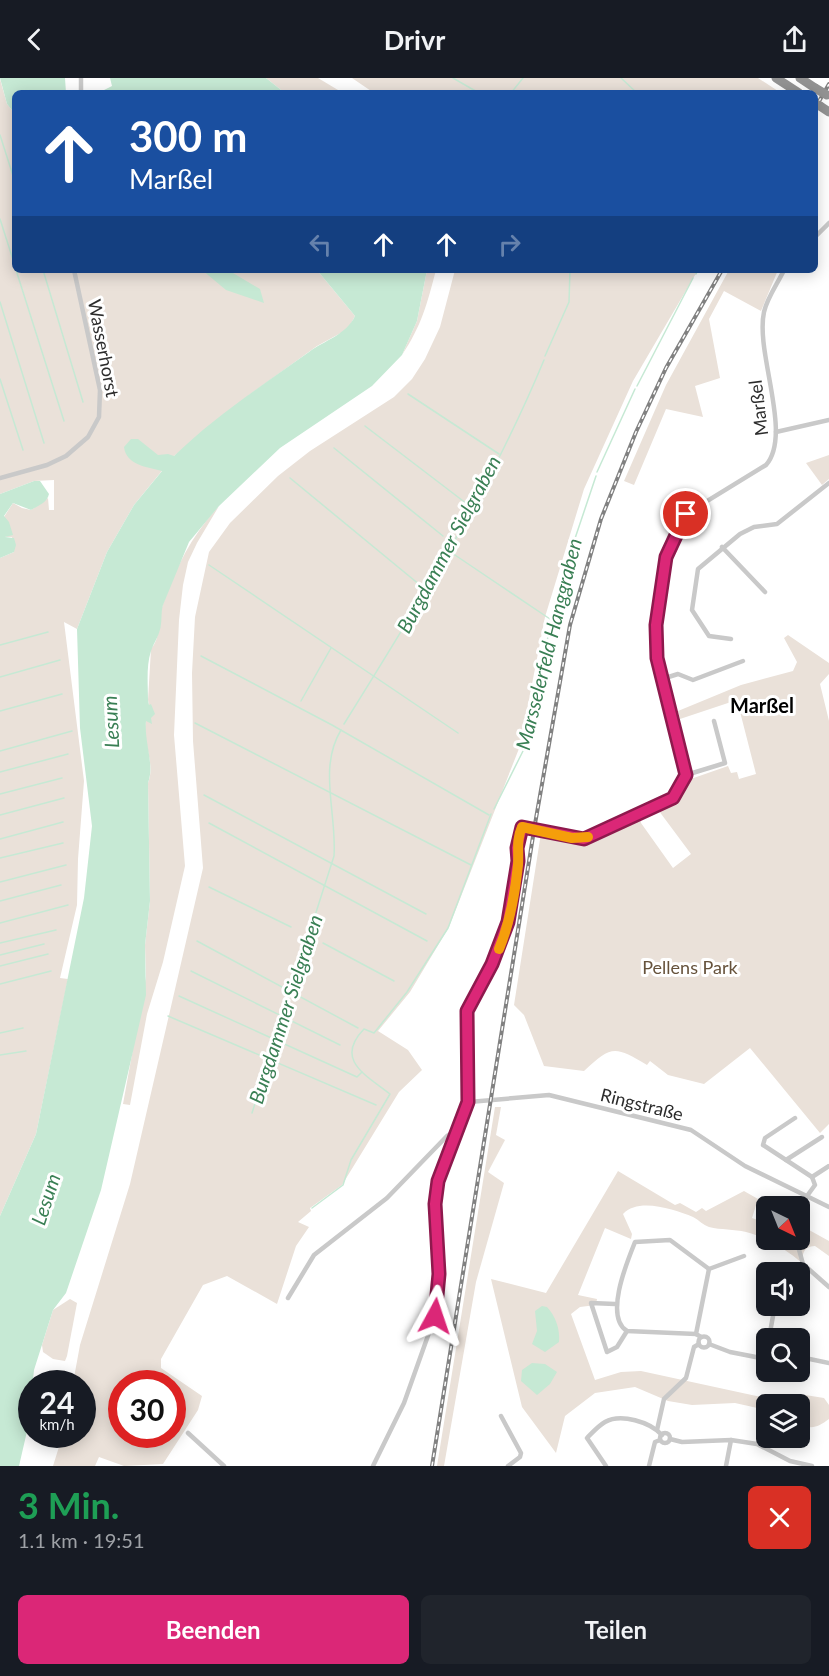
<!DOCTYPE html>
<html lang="de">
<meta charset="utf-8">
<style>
body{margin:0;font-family:Lato,sans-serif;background:#20242c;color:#f1f3f6;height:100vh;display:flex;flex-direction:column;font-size:22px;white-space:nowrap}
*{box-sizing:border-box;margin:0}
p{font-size:20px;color:#9ea1a6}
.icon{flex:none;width:33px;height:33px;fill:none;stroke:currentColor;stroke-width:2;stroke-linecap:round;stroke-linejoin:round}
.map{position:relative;height:1388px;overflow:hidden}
.details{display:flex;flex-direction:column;background:#171b24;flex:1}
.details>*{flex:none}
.guide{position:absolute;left:12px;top:12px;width:806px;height:183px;border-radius:9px;box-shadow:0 3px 15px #0003;background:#1a4fa0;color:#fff;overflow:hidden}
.needle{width:39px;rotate:137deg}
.fabs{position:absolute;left:756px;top:1118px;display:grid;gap:12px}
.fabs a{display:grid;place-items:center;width:54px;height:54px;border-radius:9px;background:#171b24;box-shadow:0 3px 15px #0003;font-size:30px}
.speed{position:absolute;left:18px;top:1292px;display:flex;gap:12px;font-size:30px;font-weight:700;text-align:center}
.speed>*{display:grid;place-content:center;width:78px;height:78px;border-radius:50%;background:#171b24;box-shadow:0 3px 15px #0003;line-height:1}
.speed small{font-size:15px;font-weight:400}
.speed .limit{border:9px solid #d22;background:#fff;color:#111}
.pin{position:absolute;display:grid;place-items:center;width:51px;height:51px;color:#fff;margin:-26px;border:3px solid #fff;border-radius:50%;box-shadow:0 2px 6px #0007}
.me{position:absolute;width:66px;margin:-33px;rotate:5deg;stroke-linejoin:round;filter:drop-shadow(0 0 4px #0008)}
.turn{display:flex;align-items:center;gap:21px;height:126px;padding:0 18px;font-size:27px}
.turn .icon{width:78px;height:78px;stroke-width:2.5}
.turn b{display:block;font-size:42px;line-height:51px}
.lanes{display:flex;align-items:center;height:57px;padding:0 18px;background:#0003;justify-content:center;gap:30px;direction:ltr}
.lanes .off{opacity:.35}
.round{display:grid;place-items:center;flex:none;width:63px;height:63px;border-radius:9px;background:#20242c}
.headline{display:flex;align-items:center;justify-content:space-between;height:102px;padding:0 18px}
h1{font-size:36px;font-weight:700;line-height:45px;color:#1e9e55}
.button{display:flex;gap:12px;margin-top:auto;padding:12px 18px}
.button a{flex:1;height:69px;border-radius:9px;background:#db2777;color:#fff;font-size:24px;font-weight:700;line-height:69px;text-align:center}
.button a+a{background:#20242c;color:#f1f3f6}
header{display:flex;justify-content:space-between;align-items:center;height:78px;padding:0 18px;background:#171b24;font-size:27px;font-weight:700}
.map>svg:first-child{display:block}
.green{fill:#eae1d9;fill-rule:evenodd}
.water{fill:#c6e9d4}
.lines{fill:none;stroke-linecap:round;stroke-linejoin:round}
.stream{stroke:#c6e9d4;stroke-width:1.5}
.street{stroke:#c9c9c9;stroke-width:4.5}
.highway{stroke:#939393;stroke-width:9}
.rail-casing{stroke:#818181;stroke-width:4}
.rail{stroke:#fff;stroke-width:1.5;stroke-dasharray:4.5;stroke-linecap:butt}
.highway-bridge{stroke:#939393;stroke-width:9}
.route-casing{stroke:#8e194d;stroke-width:15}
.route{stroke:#db2777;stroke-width:10}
.slow{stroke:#f59e0b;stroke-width:10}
.labels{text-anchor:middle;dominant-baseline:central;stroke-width:6;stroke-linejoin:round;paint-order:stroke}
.street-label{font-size:18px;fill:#2c2c2c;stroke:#fff}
.park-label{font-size:18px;fill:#66523b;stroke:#fff}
.water-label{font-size:20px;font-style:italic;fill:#397f54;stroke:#fff}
.neighbourhood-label{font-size:20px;font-weight:bold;fill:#000;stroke:#fff}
</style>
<header><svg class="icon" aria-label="back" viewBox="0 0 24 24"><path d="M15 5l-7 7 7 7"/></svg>Drivr<svg class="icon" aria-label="share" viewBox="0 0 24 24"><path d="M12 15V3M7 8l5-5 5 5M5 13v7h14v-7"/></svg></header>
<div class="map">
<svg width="829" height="1388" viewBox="0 0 829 1388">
<rect width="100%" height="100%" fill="#fff"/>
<g class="green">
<polygon points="266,0 318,0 343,15 285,15"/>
<polygon points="352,0 758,0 781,15 374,15"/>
<polygon points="0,1 7,26 15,36 15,192 317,192 355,238 348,251 317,268 249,317 174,378 134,427 107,474 77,551 64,544 84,703 78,781 77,827 60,900 68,901 36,1056 0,1138 0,480 14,474 12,459 5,459 7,458 4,439 13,425 22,430 31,432 48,420 49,432 54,432 54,402 34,403 0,416"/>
<path d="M427 192H436C427 226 422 247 402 277L417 243Z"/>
<path d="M455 192H698L633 303 584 411 545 539 520 668 449 849 410 914 378 953 408 972 422 992 399 1014 342 1107 310 1130 311 1133 298 1144 309 1149 296 1168 277 1226 227 1198 203 1207 161 1281V1290L202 1318 198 1332 163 1386 124 1388 99 1379 95 1388H53L63 1356H82V1305H73L80 1267 130 1106 203 790 193 663 192 595 195 539 209 474 230 445 278 398 310 373 394 319 412 301 425 281 440 249ZM122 1305H172V1356H122Z"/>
<polygon points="729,192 778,192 761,233 724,213 709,241 720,300 695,308 703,339 666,331 634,407 624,403 666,307"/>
<polygon points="829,377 829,401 822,407 806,385"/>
<path d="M219 428 197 465 188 484 183 507 179 542 174 657 185 788 163 884 147 936 130 1027 123 1026 146 899 145 867 150 823 148 705C155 688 145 670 145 651 145 641 151 632 148 622L151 571C161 560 158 541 163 526 176 489 192 457 219 428Z"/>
<path d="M788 557 829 585V596L820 606 829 643V1046L820 1055 750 970 704 1006 668 997 650 983 647 987C614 967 611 968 584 993L544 988 524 937 514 927 541 755 584 763 614 752 640 738 641 745 673 790 691 776 659 733 673 725 685 703 728 688 731 695 737 694 739 701 756 696 737 622 680 641 678 633 741 607 793 593 797 584 784 560Z"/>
<polygon points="495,1029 501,1029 496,1057 505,1062 488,1094 504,1105 476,1204 444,1388 437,1388"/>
<path d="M618 1093 675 1127 680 1125 696 1134 702 1130 706 1133 744 1113 758 1121 752 1140 766 1145V1161H800V1147L829 1163V1178L815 1168C803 1169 803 1175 802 1185 787 1172 766 1159 746 1154 734 1151 721 1152 709 1149 703 1147 699 1142 693 1139 675 1132 639 1119 623 1136L632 1156 631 1161 605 1150 578 1217 597 1221 596 1227 580 1229 571 1236 595 1302 621 1294 641 1293 761 1319 799 1316 824 1320 829 1327V1341C818 1349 812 1352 800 1346V1326H766V1332L735 1325 692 1327 668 1323 635 1309 595 1315 565 1338 556 1375 522 1329 491 1201 546 1215Z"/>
<polygon points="70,1221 77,1225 67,1278 65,1283 53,1281 43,1274 42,1267 53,1232"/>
</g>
<g class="water">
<polygon points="0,0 65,0 66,15 15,15 15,36 7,26"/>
<polygon points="110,0 266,0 285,15 98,15 112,8"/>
<polygon points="202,192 228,192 260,211 264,225 226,212"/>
<path d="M317 192H427L417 243 402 277 372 308 280 370 219 428 189 464 163 527C161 534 162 539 161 546 160 557 154 564 151 573 146 588 148 607 148 622L149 627 151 626 155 636 151 640 152 646 146 643C144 664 155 687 148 705L150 823 145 867 146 917 101 1112 66 1215 53 1232 34 1292 28 1349 19 1388H0V1138L36 1056 84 820 92 748 80 650 77 551 107 474 134 427 162 393C147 389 126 387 124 369L131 361H138L158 377 168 376 174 378C214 339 264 306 309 274 325 262 346 257 355 238Z"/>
<path d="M34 403H40L49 416C47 425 39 427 31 432L13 425 4 438 9 444 13 457 5 459 14 460 16 467 14 474 0 480V416Z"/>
<path d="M542 1228 547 1229C556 1239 560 1251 559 1264L545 1274 532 1266 537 1253 535 1233Z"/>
<polygon points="532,1285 545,1286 557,1294 550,1306 537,1317 521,1303 522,1292"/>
</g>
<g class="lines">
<g class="stream">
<polyline points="453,0 479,15"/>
<polyline points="621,0 637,15"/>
<polyline points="511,15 523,0"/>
<polyline points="0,57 15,104"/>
<polyline points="0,141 15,188"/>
<polyline points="16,192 64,343"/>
<polyline points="43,192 83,324"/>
<polyline points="696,196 698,192"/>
<polyline points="0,224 44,365"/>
<polyline points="545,278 569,224 570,192"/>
<polyline points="0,301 23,372"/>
<polyline points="637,308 693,200"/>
<polyline points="408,316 499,376"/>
<polyline points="365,348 471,429"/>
<polyline points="334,370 443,458"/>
<polyline points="597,394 635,311"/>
<polyline points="290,400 426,512"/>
<polyline points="449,473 550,541"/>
<polyline points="209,487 458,655"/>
<polyline points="0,567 48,554"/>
<polyline points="201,578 332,647 489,737"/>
<polyline points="0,599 60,582"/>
<polyline points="301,623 331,570"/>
<polyline points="0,633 62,616"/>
<polyline points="195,645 471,787"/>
<path d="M344 646C417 529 491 410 544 282"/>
<polyline points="0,673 72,653"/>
<polyline points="0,694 68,676"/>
<polyline points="0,716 62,700"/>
<polyline points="204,717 426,836"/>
<polyline points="494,731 523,673 559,508 596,398"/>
<polyline points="0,737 64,720"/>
<polyline points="209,745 427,863"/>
<polyline points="0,761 63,744"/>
<polyline points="0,780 63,765"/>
<polyline points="0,804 66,787"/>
<polyline points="209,809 291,849"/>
<polyline points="0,823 61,807"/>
<polyline points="0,845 68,827"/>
<polyline points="197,863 358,950"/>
<polyline points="0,865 56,852"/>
<polyline points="323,865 394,903"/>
<polyline points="0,877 44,866"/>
<polyline points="0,888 48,876"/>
<polyline points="191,893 340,967"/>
<polyline points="0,906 51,893"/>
<polyline points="179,918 357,999 362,994"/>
<polyline points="168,938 376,1027"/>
<polyline points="0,955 23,950"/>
<polyline points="0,977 26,973"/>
<path d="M252 1035 334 778C337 735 318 690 341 652"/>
<path d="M312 1130 343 1107 351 1082 390 1016C366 997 334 982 364 951L374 955 407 914 448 850 491 736"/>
</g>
<g class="street">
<polyline points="81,0 81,15"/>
<polyline points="814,160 829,145"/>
<polyline points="776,354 829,342"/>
<polyline points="0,400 47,387 66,378 88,359 99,339 100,312 74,192"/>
<polyline points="722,469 765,514"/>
<polyline points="731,561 709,558 692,532 698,491 740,456 754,449 777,446 829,405"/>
<polyline points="662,601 678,596 693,602 743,583"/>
<polyline points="686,697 725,685 714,643"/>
<polyline points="469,1024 549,1017 691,1052 745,1088 829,1129"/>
<polyline points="795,1040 765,1060 763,1067 812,1099 815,1107 807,1118"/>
<polyline points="786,1082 822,1059"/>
<polyline points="812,1099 829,1088"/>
<polyline points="765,1150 766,1151"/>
<polyline points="796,1161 803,1186 829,1209"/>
<polyline points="800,1199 807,1191"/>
<polyline points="288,1220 314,1177 387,1120 447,1058 457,1052"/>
<polyline points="615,1226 591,1225 607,1274 617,1269 627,1253"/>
<path d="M696 1256 627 1253C604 1239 627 1184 635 1164L670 1162 709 1191"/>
<circle cx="704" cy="1264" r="5.5"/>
<polyline points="701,1259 696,1256 709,1191 744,1178"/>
<polyline points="769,1260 775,1227"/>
<polyline points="709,1266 730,1274 766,1281"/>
<polyline points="800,1279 829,1285"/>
<polyline points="765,1281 766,1272"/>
<polyline points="501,1338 521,1375 520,1379 508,1388"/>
<polyline points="657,1352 664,1321 686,1300 694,1269 699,1266"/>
<polyline points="188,1355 224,1388"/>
<circle cx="665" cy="1360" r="5"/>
<polyline points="670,1361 682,1364 731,1362 757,1366 790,1383 812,1388"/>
<path d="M373 1388 404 1325 435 1238 439 1196 435 1126 438 1103 469 1024 467 933 492 886 508 844 518 783 519 756 522 749 584 761 673 720 686 697 657 580 656 547 666 479 686 436 766 387C793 356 755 275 764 234 767 220 778 205 784 192"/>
<path d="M606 1388 587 1360C592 1355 598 1348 605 1344 621 1335 650 1344 662 1357"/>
<polyline points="649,1388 655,1364 660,1362"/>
<polyline points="726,1388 731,1362"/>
</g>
<g class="highway">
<polyline points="776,0 799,15"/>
<polyline points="800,0 815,10"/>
<polyline points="820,28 829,34"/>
</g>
<defs>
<g id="rail">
<polyline points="814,32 829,6"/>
<polyline points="432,1388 535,746 570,547 601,441 636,354 666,290 722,192"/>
</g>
</defs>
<use href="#rail" class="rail-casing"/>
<use href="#rail" class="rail"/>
<g class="highway-bridge">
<polyline points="815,10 827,17"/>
<polyline points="814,25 820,28"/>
</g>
</g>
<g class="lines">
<defs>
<polyline id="route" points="435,1238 439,1196 435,1126 438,1103 468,1024 467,933 492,886 508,844 518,783 517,770 522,749 584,761 673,720 686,697 657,580 656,547 666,479 686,436"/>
</defs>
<use href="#route" class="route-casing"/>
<use href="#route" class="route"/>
<path class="slow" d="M499 871C510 845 515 815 518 787 519 773 516 762 522 749L572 760 588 759"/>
</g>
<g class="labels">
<g class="street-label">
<text transform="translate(104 270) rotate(79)">Wasserhorst</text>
<text transform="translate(758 330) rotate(-97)">Marßel</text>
<text transform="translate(642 1026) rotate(14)">Ringstraße</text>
</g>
<g class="park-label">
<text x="690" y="889">Pellens Park</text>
</g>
<g class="water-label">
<text transform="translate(448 466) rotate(-62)">Burgdammer Sielgraben</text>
<text transform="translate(548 566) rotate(-76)">Marsselerfeld Hanggraben</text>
<text transform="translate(110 644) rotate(-93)">Lesum</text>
<text transform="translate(285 931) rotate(-72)">Burgdammer Sielgraben</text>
<text transform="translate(45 1121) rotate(-72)">Lesum</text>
</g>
<g class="neighbourhood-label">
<text x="762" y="627">Marßel</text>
</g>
</g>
</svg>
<div class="fabs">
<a><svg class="needle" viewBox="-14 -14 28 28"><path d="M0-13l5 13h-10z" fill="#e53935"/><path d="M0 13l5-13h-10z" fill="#9ea1a6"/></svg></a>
<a><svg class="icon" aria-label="sound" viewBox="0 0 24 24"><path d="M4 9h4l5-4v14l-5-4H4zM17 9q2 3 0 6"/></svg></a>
<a><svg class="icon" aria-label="search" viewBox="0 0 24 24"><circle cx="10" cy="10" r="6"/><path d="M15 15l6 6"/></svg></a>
<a><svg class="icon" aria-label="layers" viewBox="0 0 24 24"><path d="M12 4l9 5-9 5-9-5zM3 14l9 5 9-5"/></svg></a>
</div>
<div class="speed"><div>24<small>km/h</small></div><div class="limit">30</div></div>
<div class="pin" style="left:686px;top:436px;background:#d93025"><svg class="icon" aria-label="arrive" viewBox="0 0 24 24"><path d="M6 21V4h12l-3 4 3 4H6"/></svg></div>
<svg class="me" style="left:435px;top:1238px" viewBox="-20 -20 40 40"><path d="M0-17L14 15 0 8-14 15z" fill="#db2777" stroke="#fff" stroke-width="4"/></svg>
<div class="guide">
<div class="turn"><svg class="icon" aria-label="ahead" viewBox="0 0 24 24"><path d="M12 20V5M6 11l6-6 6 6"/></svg><div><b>300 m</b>Marßel</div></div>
<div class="lanes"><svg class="icon off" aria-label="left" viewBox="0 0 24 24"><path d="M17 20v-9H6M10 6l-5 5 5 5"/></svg><svg class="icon" aria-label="ahead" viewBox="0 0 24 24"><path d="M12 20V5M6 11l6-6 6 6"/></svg><svg class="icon" aria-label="ahead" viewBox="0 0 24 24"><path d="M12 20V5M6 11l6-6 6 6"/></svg><svg class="icon off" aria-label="right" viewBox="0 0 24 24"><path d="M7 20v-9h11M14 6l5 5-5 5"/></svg></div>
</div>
</div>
<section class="details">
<div class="headline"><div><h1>3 Min.</h1><p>1.1 km · 19:51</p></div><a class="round" style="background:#d93025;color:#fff"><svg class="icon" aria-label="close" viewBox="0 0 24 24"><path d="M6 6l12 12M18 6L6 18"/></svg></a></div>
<div class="button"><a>Beenden</a><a>Teilen</a></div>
</section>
